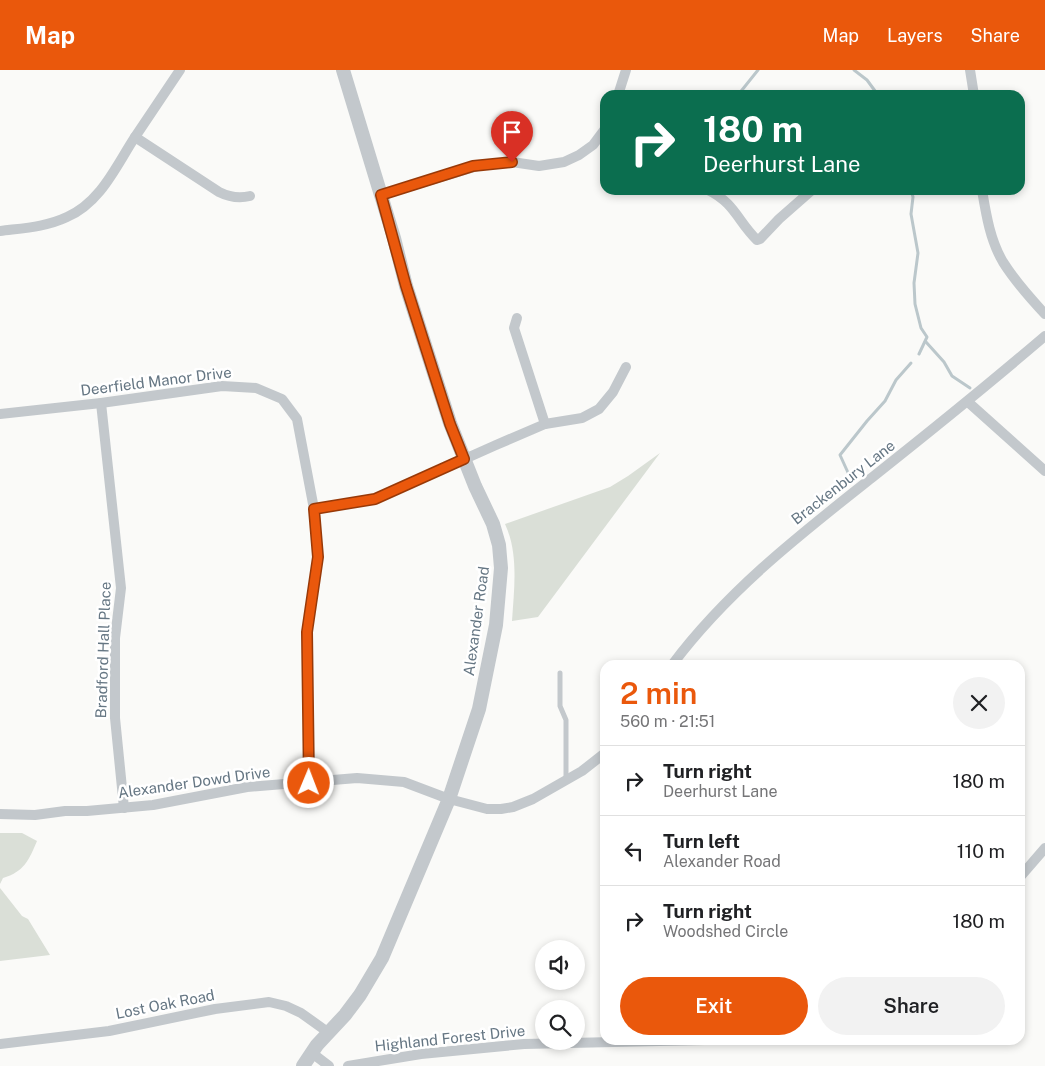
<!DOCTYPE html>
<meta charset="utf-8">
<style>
body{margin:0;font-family:"Public Sans",sans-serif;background:#f2f2f2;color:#202124;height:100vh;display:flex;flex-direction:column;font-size:19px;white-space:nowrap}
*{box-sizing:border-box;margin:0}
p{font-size:16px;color:#757577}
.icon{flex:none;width:28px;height:28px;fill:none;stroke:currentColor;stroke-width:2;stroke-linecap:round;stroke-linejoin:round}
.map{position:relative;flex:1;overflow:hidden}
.drawer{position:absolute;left:600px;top:590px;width:425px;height:385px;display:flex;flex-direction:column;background:#fff;border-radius:15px;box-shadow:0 2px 8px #0003}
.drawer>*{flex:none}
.guide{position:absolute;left:600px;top:20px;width:425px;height:105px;border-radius:15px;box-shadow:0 2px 8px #0003;background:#0b6e4f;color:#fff;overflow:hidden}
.tools{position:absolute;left:535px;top:870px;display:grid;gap:10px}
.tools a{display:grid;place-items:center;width:50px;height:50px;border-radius:50%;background:#fff;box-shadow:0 2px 8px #0003;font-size:25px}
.pin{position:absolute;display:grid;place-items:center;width:42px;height:42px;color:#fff;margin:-51px -21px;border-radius:50% 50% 50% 0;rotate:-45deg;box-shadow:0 0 5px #0007}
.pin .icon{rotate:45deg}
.me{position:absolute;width:55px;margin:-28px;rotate:1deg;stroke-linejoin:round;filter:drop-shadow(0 0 4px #0008)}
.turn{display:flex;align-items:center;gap:18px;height:105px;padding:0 20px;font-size:22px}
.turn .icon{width:65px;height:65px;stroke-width:2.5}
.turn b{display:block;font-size:35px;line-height:42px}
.round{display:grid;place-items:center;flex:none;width:52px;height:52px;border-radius:26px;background:#f2f2f2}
.head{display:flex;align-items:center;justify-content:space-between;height:85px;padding:0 20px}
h1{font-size:30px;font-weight:600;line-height:38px;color:#ea580c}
.button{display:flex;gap:10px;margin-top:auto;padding:10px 20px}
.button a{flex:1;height:58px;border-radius:30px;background:#ea580c;color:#fff;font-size:20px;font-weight:600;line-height:58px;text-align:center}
.button a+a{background:#f2f2f2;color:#202124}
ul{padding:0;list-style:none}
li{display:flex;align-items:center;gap:15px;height:70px;padding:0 20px;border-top:1px solid #e0e0e0}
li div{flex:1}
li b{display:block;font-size:19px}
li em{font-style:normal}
header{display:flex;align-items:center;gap:30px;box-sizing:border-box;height:70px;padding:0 25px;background:#ea580c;color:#fff}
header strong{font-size:24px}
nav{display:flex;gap:28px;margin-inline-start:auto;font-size:18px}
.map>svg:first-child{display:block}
.green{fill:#dadfd7}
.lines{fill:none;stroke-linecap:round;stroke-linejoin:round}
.stream{stroke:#bbc7cb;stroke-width:3}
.service{stroke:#c3c8cc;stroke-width:5}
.minor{stroke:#c3c8cc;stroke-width:10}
.tertiary{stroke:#c3c8cc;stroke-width:14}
.route-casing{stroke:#983908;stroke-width:12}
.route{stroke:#ea580c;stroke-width:9}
.labels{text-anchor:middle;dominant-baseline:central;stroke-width:5;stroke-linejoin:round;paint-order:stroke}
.street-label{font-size:15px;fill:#657683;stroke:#fff}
</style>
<header>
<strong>Map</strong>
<nav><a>Map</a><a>Layers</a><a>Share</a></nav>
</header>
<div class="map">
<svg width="1045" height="996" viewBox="0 0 1045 996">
<rect width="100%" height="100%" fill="#fafaf8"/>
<g class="green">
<path d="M660 383 538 547 512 551C514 519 519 484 505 454L610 417 628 406Z"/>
<path d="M0 763H22L37 771C29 790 24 802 3 808L0 814Z"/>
<polygon points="0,818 22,846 28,849 50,885 0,891"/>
</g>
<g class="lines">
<g class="stream">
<polyline points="854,0 867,10 878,25"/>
<polyline points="738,25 758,0"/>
<polyline points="911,120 913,127 911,144 918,183 914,213 915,234 921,258 927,267 919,284"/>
<polyline points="926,272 944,292 952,306 970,318"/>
<polyline points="850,407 840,385 867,351 885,331 896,310 911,293"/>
</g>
<polyline class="service" points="560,603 560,636 566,650 566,710"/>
<g class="minor">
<polyline points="970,0 974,25"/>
<polyline points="618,25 626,0"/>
<path d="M135 67 219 122C229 127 238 129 250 126"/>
<path d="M708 120C735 133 738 152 757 170L760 169 779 149 812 120"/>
<path d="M982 120C986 144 990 170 1003 192 1015 211 1030 228 1045 244"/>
<polyline points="381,125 481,95 512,92 539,96 564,92 579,85 593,75 605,59"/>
<path d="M0 161C23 158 46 157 67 147 101 132 116 96 135 67 150 45 165 22 180 0"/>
<polyline points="517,248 514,258 545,354"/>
<polyline points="968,332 1045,401"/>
<polyline points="101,333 121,518 115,568 115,648 124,738"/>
<polyline points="0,344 101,333 222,316 256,318 282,329 297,349 314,439 318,487 307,562 309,713"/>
<polyline points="314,439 375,429 496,375 545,354 582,348 599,339 613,322 626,297"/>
<path d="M672 595C728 520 802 463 874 406 932 360 989 314 1045 266"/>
<polyline points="0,744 35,745 65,741 87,741 153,735 247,717 357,708 404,712 449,729 487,739 501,739 513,737 533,729 582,701 605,683"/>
<polyline points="1020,807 1045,778"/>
<polyline points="0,974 109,961 215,939 269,932 286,936 301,943 329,963"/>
<polyline points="312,983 329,996"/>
<polyline points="348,996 421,984 524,974 705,970"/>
</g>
<polyline class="tertiary" points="303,996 317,975 345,945 360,925 382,888 449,729 479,639 496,555 501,498 499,475 493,454 475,416 450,353 406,216 394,168 343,0"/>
</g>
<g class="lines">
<defs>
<polyline id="route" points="309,713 307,562 318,487 314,439 375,429 464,389 450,354 406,216 381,125 473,96 512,92"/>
</defs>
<use href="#route" class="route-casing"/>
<use href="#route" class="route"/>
</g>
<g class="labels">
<g class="street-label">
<text transform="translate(156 311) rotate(-7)">Deerfield Manor Drive</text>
<text transform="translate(843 412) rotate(-38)">Brackenbury Lane</text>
<text transform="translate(476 551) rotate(-82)">Alexander Road</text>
<text transform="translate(103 580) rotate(-88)">Bradford Hall Place</text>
<text transform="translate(194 712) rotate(-8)">Alexander Dowd Drive</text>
<text transform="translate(165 934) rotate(-11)">Lost Oak Road</text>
<text transform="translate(450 968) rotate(-6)">Highland Forest Drive</text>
</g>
</g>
</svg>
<div class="tools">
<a><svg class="icon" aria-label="sound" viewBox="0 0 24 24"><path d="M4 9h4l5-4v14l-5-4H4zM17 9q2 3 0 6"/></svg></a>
<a><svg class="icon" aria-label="search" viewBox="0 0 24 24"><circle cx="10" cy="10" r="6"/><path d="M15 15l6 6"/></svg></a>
</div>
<div class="pin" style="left:512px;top:92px;background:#d93025"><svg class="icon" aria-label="arrive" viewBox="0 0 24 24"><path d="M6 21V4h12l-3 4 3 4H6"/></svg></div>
<svg class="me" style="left:309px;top:713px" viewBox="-20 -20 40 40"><circle r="17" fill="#ea580c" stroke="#fff" stroke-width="3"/><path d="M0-11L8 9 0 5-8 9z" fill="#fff"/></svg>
<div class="guide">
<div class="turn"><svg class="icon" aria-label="right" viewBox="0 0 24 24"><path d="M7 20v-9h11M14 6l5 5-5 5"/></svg><div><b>180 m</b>Deerhurst Lane</div></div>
</div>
<section class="drawer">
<div class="head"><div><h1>2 min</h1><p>560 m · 21:51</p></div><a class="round"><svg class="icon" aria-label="close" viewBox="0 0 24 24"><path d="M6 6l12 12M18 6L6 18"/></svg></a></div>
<ul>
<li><svg class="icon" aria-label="right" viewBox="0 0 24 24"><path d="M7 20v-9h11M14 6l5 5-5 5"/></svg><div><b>Turn right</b><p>Deerhurst Lane</p></div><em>180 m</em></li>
<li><svg class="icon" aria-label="left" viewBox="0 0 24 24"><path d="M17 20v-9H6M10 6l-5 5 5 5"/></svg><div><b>Turn left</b><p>Alexander Road</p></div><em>110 m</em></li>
<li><svg class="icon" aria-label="right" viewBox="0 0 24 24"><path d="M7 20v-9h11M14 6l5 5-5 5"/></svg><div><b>Turn right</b><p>Woodshed Circle</p></div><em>180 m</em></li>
</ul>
<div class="button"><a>Exit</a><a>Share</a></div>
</section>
</div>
